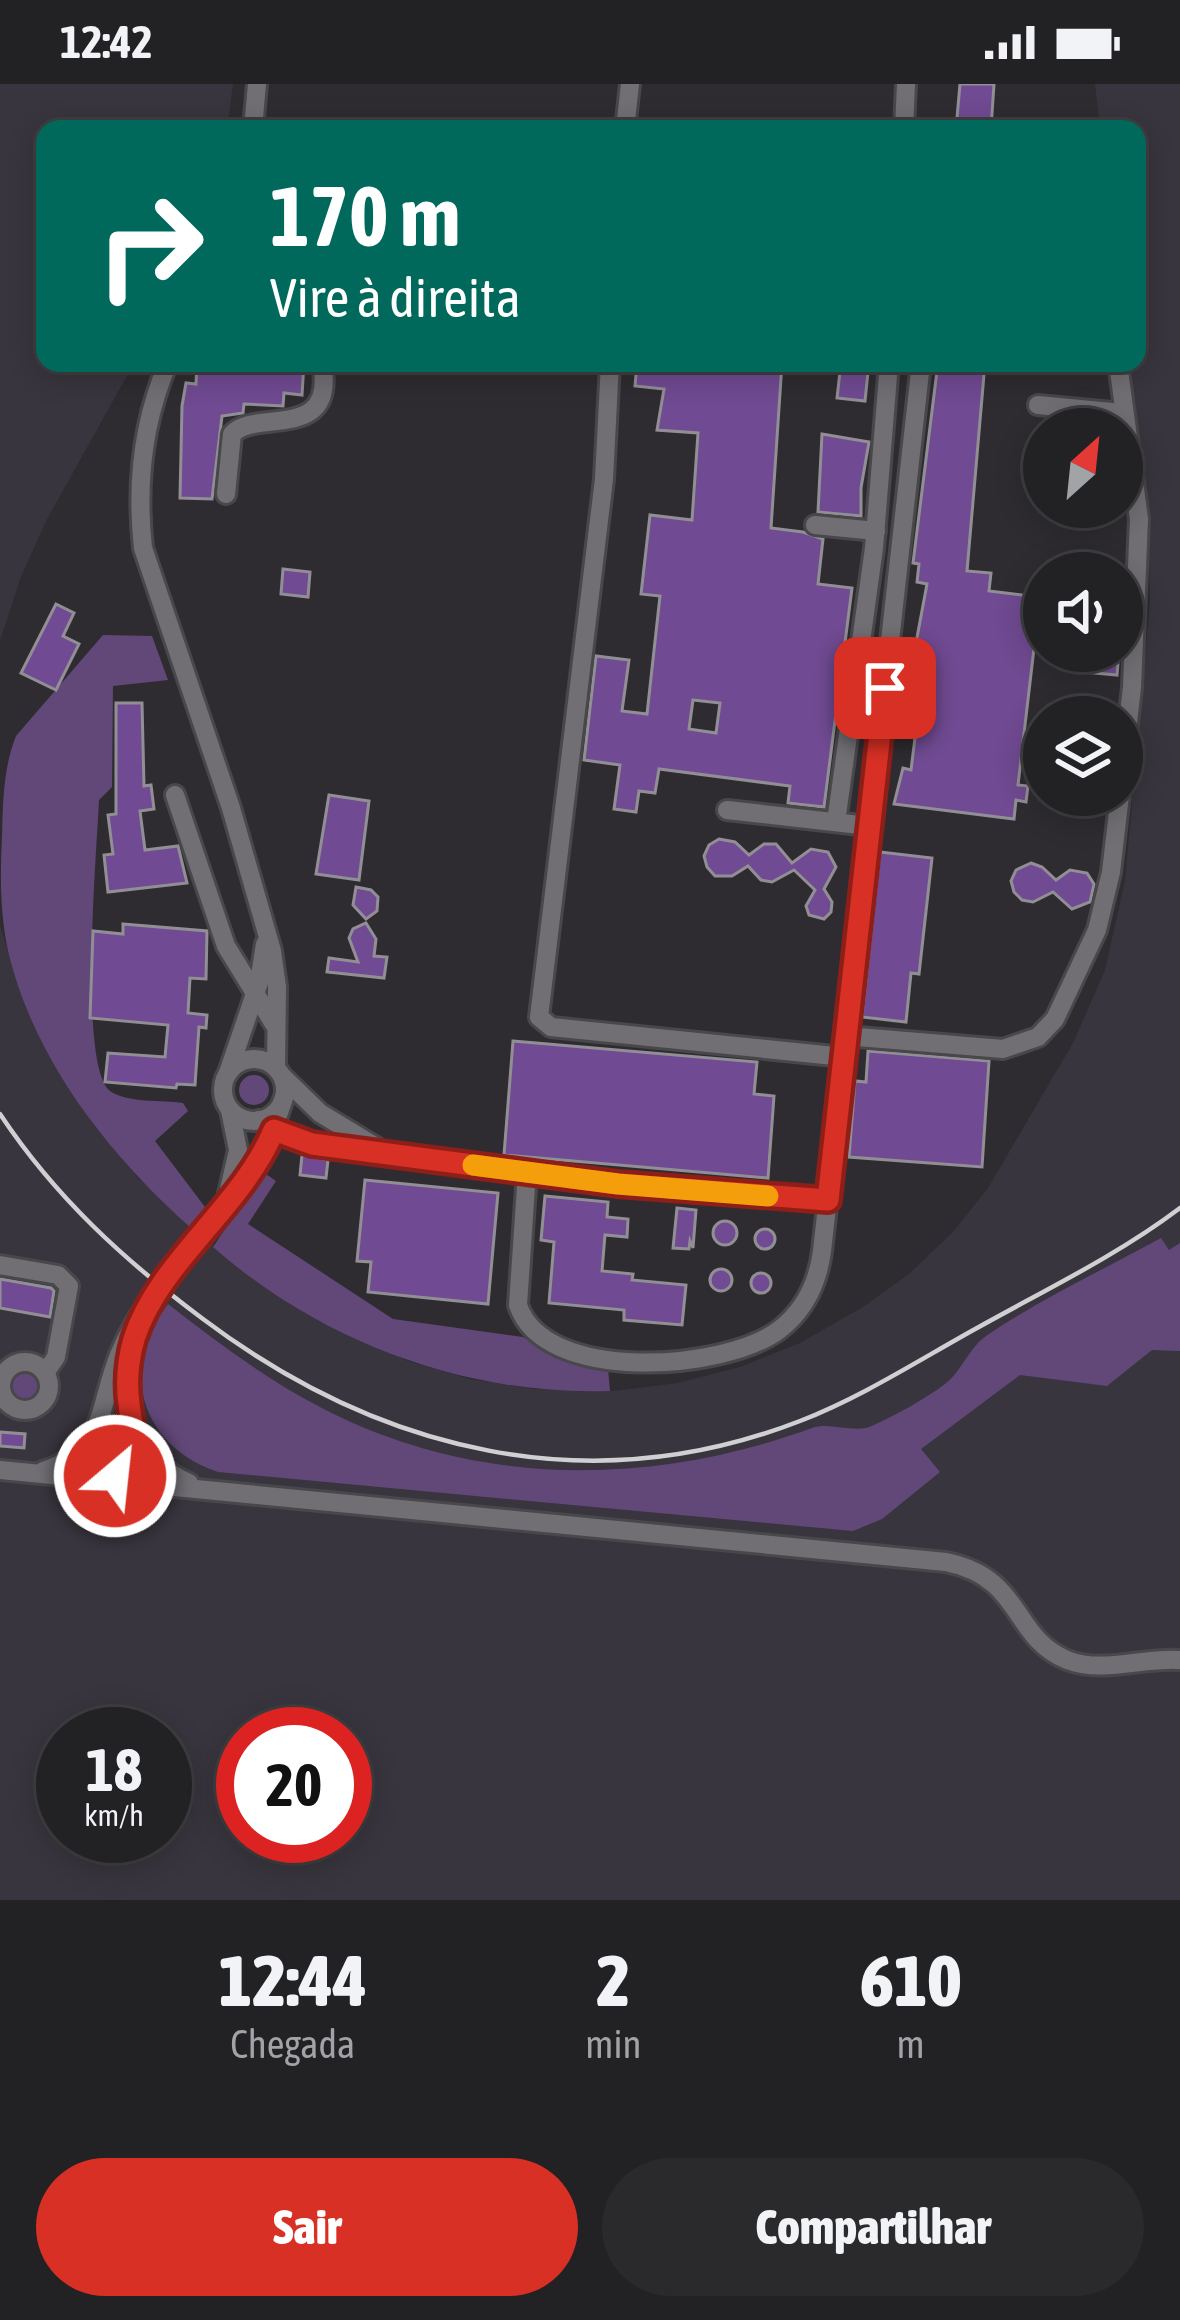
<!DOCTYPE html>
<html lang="pt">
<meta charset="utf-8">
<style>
body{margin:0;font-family:"Asap Condensed",sans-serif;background:#2a292c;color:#f1f3f6;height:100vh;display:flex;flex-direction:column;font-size:45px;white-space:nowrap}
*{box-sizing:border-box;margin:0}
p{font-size:39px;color:#a2a3a6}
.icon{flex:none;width:66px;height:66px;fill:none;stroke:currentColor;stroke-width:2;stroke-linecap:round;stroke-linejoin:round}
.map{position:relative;height:1816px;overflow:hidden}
.sheet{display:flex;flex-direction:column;background:#222124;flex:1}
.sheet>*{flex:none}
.guide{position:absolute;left:36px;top:36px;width:1110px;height:252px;border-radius:24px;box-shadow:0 6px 30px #0003,0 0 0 3px #3f3e41;background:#00695c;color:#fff;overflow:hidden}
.needle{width:78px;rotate:27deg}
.tools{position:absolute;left:1023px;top:324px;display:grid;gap:24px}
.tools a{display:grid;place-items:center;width:120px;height:120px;border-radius:50%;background:#222124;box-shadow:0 6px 30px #0003,0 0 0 3px #3f3e41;font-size:60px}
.speed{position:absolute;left:36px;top:1623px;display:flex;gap:24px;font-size:60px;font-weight:700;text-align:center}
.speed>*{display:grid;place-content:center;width:156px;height:156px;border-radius:50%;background:#222124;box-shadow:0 6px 30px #0003,0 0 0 3px #3f3e41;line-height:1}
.speed small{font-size:30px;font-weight:400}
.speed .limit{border:18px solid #d22;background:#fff;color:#111}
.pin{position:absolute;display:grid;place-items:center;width:102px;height:102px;color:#fff;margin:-51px;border-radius:24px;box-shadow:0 6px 18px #0006}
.me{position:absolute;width:132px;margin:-66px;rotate:28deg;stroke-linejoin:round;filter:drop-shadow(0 0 9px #0008)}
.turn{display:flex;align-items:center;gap:42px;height:252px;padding:0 36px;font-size:54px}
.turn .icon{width:156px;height:156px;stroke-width:2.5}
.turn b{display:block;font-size:84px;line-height:102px}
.eta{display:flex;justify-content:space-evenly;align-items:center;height:204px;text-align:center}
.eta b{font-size:72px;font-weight:800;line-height:84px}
.button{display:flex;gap:24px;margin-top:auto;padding:24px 36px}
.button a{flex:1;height:138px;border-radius:72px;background:#d93025;color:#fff;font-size:48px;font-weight:800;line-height:138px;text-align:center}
.button a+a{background:#2a292c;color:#f1f3f6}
.status{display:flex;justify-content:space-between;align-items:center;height:84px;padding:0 60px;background:#222124;direction:ltr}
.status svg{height:33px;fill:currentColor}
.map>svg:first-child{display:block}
.built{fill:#39353e;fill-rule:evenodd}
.green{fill:#624879}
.building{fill:#704a92;stroke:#918f94;stroke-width:3;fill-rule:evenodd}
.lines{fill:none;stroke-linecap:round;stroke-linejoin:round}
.minor-casing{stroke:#48474a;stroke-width:24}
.minor{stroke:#716f74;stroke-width:18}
.rail{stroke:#d0cfd2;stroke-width:4.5}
.route-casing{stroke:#8d1f18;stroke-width:30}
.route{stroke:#d93025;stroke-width:21}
.slow{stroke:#f59e0b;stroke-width:21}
</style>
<div class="status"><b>12:42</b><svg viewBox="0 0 49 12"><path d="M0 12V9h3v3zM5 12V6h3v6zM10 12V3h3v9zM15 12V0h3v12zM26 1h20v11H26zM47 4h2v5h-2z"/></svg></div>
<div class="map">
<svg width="1180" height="1816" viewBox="0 0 1180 1816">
<rect width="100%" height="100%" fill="#2e2c30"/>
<g class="built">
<polygon points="0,0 233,0 227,45 45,45 45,279 134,279 46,437 20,495 0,557"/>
<path d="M1095 0H1180V1816H0V842L20 904 46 963 97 1045 138 1094 251 1194 334 1244 408 1277 470 1295 534 1305 614 1307 678 1299 740 1283 800 1259 863 1223 909 1190 953 1148 988 1104 1074 957 1105 886 1125 797 1150 518 1148 451 1128 279H1137V45H1100ZM63 1650H165V1752H63ZM243 1650H345V1752H243Z"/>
</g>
<g class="green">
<path d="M103 551 152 552 168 596 113 602 112 703 99 716C97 764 78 982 110 1007 126 1019 163 1016 183 1019L188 1027 155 1057 205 1123 191 1144C110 1072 36 979 9 871 0 833 0 792 2 752 3 718 3 685 16 652Z"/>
<circle cx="254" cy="1006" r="15"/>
<path d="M263 1088 276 1097 248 1140 393 1235 523 1253 555 1274 608 1285 610 1307C466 1312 321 1258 213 1163Z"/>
<path d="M1161 1154 1169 1166 1180 1159V1267L1152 1266 1107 1302 1020 1291 921 1365 940 1388 882 1435 853 1447 218 1388C140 1362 118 1284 168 1220 216 1257 264 1294 318 1322 473 1404 650 1403 812 1344 831 1337 855 1351 874 1341 897 1330 924 1316 945 1300 961 1288 969 1264 986 1252 1040 1215 1103 1186 1161 1154Z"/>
<circle cx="25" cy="1302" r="17"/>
</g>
<g class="building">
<polygon points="960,0 994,0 991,45 956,45"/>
<polygon points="197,279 304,279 302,311 284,309 283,322 244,320 243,329 222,332 212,415 180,414 182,322 186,299 196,300"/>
<path d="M637 279H782L771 444 803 448 823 455 818 500 852 504 824 723 788 719 790 702 659 685 655 709 639 707 636 728 614 725 620 681 584 676 596 572 629 576 622 627 647 630 660 512 641 510 650 431 692 436 698 349 657 346 664 305 635 302ZM693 616 720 619 716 649 689 645Z"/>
<polygon points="841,279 861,279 861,287 868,288 865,317 837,314"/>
<polygon points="938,279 985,279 967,487 991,489 989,507 1040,513 1018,701 1028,702 1026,718 1016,716 1014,735 894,720 903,684 911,686 924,581 922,576 913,575 927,500 917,498 919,480 913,479"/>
<polygon points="822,350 869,358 861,404 861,432 818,428"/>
<polygon points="283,485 310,488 308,513 281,510"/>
<polygon points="56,520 74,529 63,552 79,560 56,606 21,589"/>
<polygon points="1085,567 1119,567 1117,591 1083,588"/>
<polygon points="116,619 142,619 144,702 151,701 154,725 140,727 145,766 178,762 187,799 108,808 104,771 113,770 108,731 116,730"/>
<polygon points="329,711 369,717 359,796 316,790"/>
<polygon points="1066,711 1095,711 1089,727 1079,730 1070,726"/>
<polygon points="719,755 735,758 749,771 764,760 776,760 792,779 811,765 828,768 836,783 824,805 832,818 831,828 824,835 809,831 806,822 815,806 794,786 772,798 761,796 748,782 732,792 715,792 707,783 704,772 709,761"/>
<polygon points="880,768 932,774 919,890 911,889 906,938 862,933"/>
<polygon points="1031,779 1042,783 1056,796 1070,786 1087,789 1094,800 1090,818 1072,825 1053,808 1033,818 1022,816 1014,808 1011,797 1016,786"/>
<polygon points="356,803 371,806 378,813 377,827 366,835 353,821"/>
<polygon points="366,839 376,855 374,872 387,873 384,894 327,888 329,874 358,878 349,854 353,845"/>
<polygon points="123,840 207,847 206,895 190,894 188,929 207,931 206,944 199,943 195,1001 177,1000 176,1004 105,998 108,969 165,973 168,941 90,934 93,847 123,850"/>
<polygon points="513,957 757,978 754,1010 774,1012 768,1094 504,1071"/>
<polygon points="868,967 989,977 982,1083 849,1073 855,997 866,998"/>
<polygon points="302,1071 328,1076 326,1094 300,1091"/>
<polygon points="365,1096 498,1109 488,1220 368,1208 371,1178 357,1177"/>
<polygon points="545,1112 608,1118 607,1133 628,1135 627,1153 605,1151 602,1187 633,1190 632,1196 686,1201 682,1241 624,1236 624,1226 549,1219 554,1158 541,1156"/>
<polygon points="677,1124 696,1126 693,1164 690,1157 689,1165 673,1164"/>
<circle cx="725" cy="1149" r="12"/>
<circle cx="765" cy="1155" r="10"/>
<circle cx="721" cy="1196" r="11"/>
<circle cx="761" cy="1199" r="10"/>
<polygon points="0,1195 51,1204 54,1207 50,1233 0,1224"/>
<polygon points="0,1348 25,1350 24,1364 0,1362"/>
</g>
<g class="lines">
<defs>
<g id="minor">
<polyline points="253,45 257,0"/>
<polyline points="625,45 630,0"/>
<polyline points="904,45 906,0"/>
<path d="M168 279C143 337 136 400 143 464L231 724 272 867 277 903 276 984"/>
<polyline points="610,279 604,395 539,933 551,943 844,973"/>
<polyline points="1118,279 1139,435 1132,603 1122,692"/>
<polyline points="1038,321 1122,329"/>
<path d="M226 410 232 350C256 324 337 359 322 279"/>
<polyline points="815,441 876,447"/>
<polyline points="175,711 226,862 274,940"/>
<polyline points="727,726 869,742"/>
<polyline points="836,738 874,464 889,279"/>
<polyline points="846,952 1003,965 1038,953 1055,935 1097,846 1111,788 1120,711"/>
<circle cx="254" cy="1006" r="31"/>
<polyline points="228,989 259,898 265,860"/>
<polyline points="283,993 320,1029 376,1063"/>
<polyline points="259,1036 287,1053 312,1060 618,1100 828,1116"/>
<path d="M527 1088 518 1221C544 1300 724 1287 779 1246 805 1226 818 1198 822 1167L921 279"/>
<polyline points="228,1110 238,1066 230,1026"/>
<polyline points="0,1181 58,1191 69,1202 56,1273 45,1289"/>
<path d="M132 1261C120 1317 133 1375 189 1399"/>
<circle cx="25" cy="1302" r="24"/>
<polyline points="104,1336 104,1371 120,1397 134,1379 137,1353"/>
<path d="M0 1386 946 1478C1024 1494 1011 1553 1067 1576 1103 1590 1143 1573 1180 1576"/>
<path d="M43 1387C107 1366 98 1322 119 1271 158 1176 254 1118 283 1016"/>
</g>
</defs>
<use href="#minor" class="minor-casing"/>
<use href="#minor" class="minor"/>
<path class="rail" d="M0 1030C55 1113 124 1176 203 1235 380 1368 589 1419 800 1337 862 1313 919 1276 977 1244 1045 1206 1118 1171 1180 1124"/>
</g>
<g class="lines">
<defs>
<path id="route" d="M115 1392 120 1397C146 1371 132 1351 129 1320 126 1298 128 1276 134 1255 159 1177 242 1123 274 1046L312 1060 618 1100 828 1116 885 604"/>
</defs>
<use href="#route" class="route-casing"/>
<use href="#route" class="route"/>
<polyline class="slow" points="473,1081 618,1100 768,1112"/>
</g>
</svg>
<div class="tools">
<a><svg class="needle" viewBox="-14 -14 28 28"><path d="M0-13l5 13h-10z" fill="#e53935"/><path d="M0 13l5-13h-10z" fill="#a2a3a6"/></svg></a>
<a><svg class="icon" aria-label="sound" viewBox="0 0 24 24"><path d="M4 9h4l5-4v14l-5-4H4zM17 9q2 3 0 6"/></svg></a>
<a><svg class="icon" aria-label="layers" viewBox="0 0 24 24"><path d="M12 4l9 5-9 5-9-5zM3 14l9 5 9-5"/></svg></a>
</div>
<div class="speed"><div>18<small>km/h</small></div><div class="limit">20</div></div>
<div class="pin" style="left:885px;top:604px;background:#d93025"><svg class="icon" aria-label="arrive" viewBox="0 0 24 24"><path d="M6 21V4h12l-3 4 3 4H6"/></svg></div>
<svg class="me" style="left:115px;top:1392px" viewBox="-20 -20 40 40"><circle r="17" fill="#d93025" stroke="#fff" stroke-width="3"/><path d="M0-11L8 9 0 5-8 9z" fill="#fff"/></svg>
<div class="guide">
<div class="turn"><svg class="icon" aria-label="right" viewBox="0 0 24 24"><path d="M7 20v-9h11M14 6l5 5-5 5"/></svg><div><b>170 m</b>Vire à direita</div></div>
</div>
</div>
<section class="sheet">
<div class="eta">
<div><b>12:44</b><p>Chegada</p></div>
<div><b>2</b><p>min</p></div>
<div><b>610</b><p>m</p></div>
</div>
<div class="button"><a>Sair</a><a>Compartilhar</a></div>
</section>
